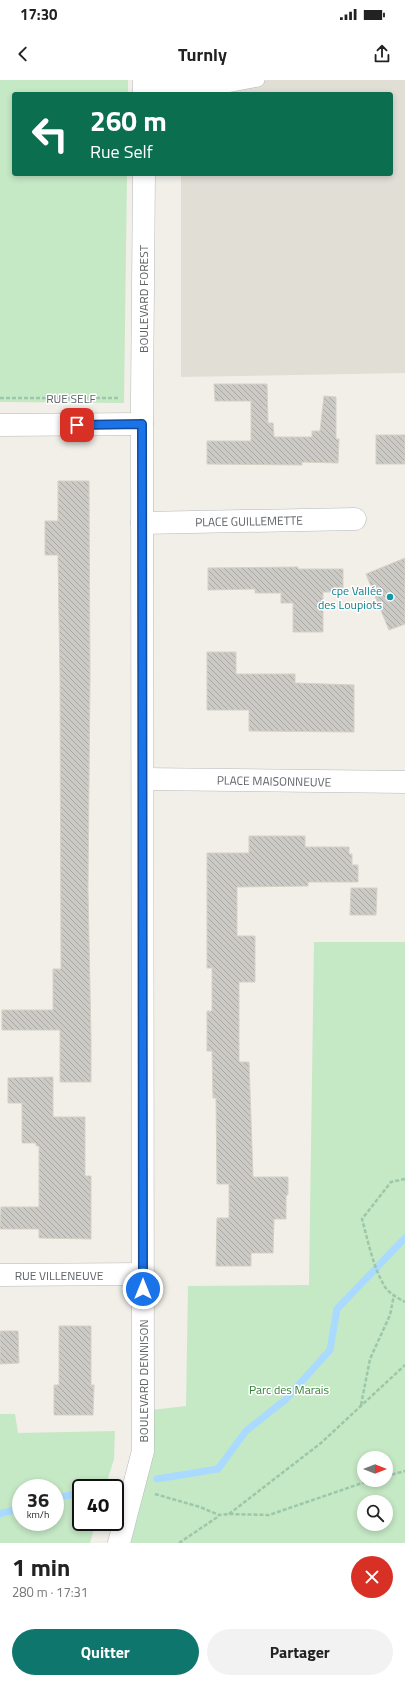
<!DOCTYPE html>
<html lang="fr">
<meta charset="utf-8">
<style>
body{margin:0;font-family:"Titillium Web",sans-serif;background:#f2f2f2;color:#222;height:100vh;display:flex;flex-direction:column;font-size:15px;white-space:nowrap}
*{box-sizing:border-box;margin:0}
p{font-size:13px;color:#767676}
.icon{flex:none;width:22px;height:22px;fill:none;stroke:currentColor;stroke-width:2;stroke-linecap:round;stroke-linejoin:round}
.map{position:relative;height:1463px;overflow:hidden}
.side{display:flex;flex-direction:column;background:#fff;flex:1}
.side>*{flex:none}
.guide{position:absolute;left:12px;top:12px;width:381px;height:84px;border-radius:4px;box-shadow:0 2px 6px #0003;background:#0b6e4f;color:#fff;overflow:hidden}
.needle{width:26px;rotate:90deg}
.fabs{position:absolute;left:357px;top:1371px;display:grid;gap:8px}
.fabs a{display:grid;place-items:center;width:36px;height:36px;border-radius:50%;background:#fff;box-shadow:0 2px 6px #0003;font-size:20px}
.speed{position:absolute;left:12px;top:1399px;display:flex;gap:8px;font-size:20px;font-weight:700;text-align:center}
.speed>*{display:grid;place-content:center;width:52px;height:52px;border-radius:50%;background:#fff;box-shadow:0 2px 6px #0003;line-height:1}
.speed small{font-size:10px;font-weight:400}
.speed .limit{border:2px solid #111;border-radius:6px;background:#fff;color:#111}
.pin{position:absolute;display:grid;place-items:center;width:34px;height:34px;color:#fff;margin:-17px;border-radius:8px;box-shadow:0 2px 6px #0006}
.me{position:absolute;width:44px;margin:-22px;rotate:0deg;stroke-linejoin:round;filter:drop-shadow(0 0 3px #0008)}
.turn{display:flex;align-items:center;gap:14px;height:84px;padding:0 12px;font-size:18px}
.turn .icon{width:52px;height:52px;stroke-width:2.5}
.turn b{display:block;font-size:28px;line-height:34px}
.round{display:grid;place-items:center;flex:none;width:42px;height:42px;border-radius:21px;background:#f2f2f2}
.head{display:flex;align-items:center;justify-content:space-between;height:68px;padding:0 12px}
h1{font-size:24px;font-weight:700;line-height:30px}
.cta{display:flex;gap:8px;margin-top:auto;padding:8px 12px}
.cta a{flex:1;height:46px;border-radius:24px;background:#0f766e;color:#fff;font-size:16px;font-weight:700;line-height:46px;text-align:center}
.cta a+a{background:#f2f2f2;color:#222}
.status{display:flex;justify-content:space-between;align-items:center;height:28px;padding:0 20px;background:#fff;direction:ltr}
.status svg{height:11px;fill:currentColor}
header{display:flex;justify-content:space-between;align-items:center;height:52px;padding:0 12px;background:#fff;font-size:18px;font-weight:700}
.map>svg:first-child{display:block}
.education{fill:#e1ded6}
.park{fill:#c5e8c5;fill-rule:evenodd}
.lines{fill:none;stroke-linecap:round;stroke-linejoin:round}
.stream{stroke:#aadaff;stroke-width:7}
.building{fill:url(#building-back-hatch);stroke:#d6d1c6}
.lane-casing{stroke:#b5b8bc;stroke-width:14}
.street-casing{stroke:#b5b8bc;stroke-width:23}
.secondary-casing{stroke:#b6babf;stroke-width:23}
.path{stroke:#9cc7a9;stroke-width:2.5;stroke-dasharray:4 2;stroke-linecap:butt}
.lane{stroke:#fff;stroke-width:13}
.street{stroke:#fff;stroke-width:22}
.secondary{stroke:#fff;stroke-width:22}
.route-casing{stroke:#114b97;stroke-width:10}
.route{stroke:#1a73e8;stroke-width:7}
.culture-dot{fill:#0f9aa8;stroke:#fff;stroke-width:1.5}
.labels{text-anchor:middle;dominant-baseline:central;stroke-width:3;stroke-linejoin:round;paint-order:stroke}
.street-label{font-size:12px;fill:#5f6368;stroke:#fff}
.culture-label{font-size:12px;fill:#0d838f;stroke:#fff;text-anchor:end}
.park-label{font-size:12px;fill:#348238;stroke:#fff}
</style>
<div class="status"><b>17:30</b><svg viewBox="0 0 49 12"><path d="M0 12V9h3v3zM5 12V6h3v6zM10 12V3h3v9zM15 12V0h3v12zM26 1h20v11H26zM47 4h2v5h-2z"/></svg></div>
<header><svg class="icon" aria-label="back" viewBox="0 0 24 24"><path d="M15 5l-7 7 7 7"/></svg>Turnly<svg class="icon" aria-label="share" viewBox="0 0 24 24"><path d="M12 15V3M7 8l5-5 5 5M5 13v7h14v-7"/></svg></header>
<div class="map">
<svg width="405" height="1463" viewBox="0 0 405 1463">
<defs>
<pattern id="building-back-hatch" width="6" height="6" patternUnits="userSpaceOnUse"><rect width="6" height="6" fill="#cccac5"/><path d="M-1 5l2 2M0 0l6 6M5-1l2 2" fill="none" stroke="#a9a8a4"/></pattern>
</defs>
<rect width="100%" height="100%" fill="#f1efe8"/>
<polygon class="education" points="182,0 405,0 405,293 181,297 181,94 391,94 391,14 182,14"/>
<g class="park">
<polygon points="0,0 128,0 128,14 14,14 14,94 127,94 124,323 0,322"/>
<path d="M314 862H405V1463H119L143 1331 186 1326 188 1206 309 1205ZM364 1378H386V1400H364ZM364 1422H386V1444H364Z"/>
<path d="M0 1334H15L18 1353 115 1351 114 1379 105 1408H81V1442H96L90 1463H0ZM21 1408H55V1442H21Z"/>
</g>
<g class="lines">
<g class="stream">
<polyline points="157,1399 218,1389 246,1351 285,1320 330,1270 337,1229 405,1158"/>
<polyline points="109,1408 115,1407"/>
<polyline points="55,1418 81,1413"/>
<polyline points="0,1434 21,1428"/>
</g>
</g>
<g class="building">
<polygon points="214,304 267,304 268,343 273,343 274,357 312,357 312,351 320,351 324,316 336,317 336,359 339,359 338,383 302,382 302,385 207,384 207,361 251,361 251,321 215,321"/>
<rect x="376" y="355" width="29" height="29"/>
<polygon points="58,401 89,401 90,597 88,808 91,960 91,1002 60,1002 60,950 2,950 2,930 53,930 53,889 61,889 60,598 58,475 45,475 45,441 58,441"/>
<polygon points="405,478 405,544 389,550 366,494"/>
<polygon points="298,487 298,489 343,489 343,512 323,512 323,552 293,552 293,523 281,523 281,513 255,513 255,509 208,510 208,488"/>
<polygon points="207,572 236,572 236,594 295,594 295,603 354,605 354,652 249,651 249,630 207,630"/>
<polygon points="249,756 305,756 305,767 349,767 349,774 352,774 352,785 358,785 358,802 308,802 308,806 237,807 237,856 255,856 255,902 239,902 239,982 249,982 253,1097 288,1097 288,1115 286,1115 286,1139 274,1139 273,1173 251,1173 251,1186 216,1186 217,1138 229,1138 229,1104 217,1104 216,1018 213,1018 212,971 207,971 207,931 212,931 212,888 207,888 207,773 249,773"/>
<polygon points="351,808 377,808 376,835 350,835"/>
<polygon points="53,997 53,1037 85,1037 85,1096 91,1096 91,1159 39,1158 39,1149 0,1149 1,1127 39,1127 39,1066 36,1066 36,1063 22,1063 22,1023 8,1023 8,998"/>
<polygon points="59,1246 91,1246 91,1305 94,1305 93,1335 54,1335 54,1305 59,1305"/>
<polygon points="0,1251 18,1251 19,1283 0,1284"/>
</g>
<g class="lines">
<defs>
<polyline id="lane" points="145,6 226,6 258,0"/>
<g id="street">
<polyline points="0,345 142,344"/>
<polyline points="142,443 355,439"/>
<polyline points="143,699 405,702"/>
<polyline points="0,1195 143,1194"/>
</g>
<g id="secondary">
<polyline points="144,0 144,14"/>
<polyline points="119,1463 143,1371 142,318 144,94"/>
</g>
</defs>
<use href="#lane" class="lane-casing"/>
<use href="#street" class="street-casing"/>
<use href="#secondary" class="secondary-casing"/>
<g class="path">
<polyline points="0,318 119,318"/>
<path d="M405 1099 391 1102 362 1139C368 1161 373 1187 385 1207 390 1214 398 1218 405 1222"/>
<polyline points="361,1325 370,1279 390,1235 394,1215"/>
<polyline points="386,1396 405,1391"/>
<polyline points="155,1414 200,1427 219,1435 229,1434 269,1435 371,1400"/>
<polyline points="229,1434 321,1363 405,1285"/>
<polyline points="179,1463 219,1436"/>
</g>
<use href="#lane" class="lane"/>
<use href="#street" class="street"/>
<use href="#secondary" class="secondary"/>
</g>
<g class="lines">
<defs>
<polyline id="route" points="77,345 142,344 143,1209"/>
</defs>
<use href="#route" class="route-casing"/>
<use href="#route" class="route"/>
</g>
<circle class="culture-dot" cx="390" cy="517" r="4"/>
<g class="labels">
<g class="street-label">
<text transform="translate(143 219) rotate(-90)">BOULEVARD FOREST</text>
<text x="71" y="318">RUE SELF</text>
<text transform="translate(249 441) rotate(-1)">PLACE GUILLEMETTE</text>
<text transform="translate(274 701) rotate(1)">PLACE MAISONNEUVE</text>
<text x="59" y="1195">RUE VILLENEUVE</text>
<text transform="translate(143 1301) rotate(-90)">BOULEVARD DENNISON</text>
</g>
<g class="culture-label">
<text x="382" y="510">cpe Vallée<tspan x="382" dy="14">des Loupiots</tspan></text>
</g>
<g class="park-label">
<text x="289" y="1309">Parc des Marais</text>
</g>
</g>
</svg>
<div class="fabs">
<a><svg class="needle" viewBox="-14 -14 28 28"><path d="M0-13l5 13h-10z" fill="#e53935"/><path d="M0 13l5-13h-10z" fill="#767676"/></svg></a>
<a><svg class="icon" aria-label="search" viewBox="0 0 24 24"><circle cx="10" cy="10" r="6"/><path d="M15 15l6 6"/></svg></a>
</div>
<div class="speed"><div>36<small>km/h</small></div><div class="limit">40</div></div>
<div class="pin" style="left:77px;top:345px;background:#d93025"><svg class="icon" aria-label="arrive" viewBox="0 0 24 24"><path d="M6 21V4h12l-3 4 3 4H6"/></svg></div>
<svg class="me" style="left:143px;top:1209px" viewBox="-20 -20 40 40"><circle r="17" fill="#1a73e8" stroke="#fff" stroke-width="3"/><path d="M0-11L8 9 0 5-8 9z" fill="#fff"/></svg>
<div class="guide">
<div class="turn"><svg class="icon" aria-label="left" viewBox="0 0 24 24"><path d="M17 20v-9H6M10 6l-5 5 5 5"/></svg><div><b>260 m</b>Rue Self</div></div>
</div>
</div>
<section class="side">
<div class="head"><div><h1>1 min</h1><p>280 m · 17:31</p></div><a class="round" style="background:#d93025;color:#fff"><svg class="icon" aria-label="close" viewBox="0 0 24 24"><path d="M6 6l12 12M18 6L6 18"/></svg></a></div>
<div class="cta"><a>Quitter</a><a>Partager</a></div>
</section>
